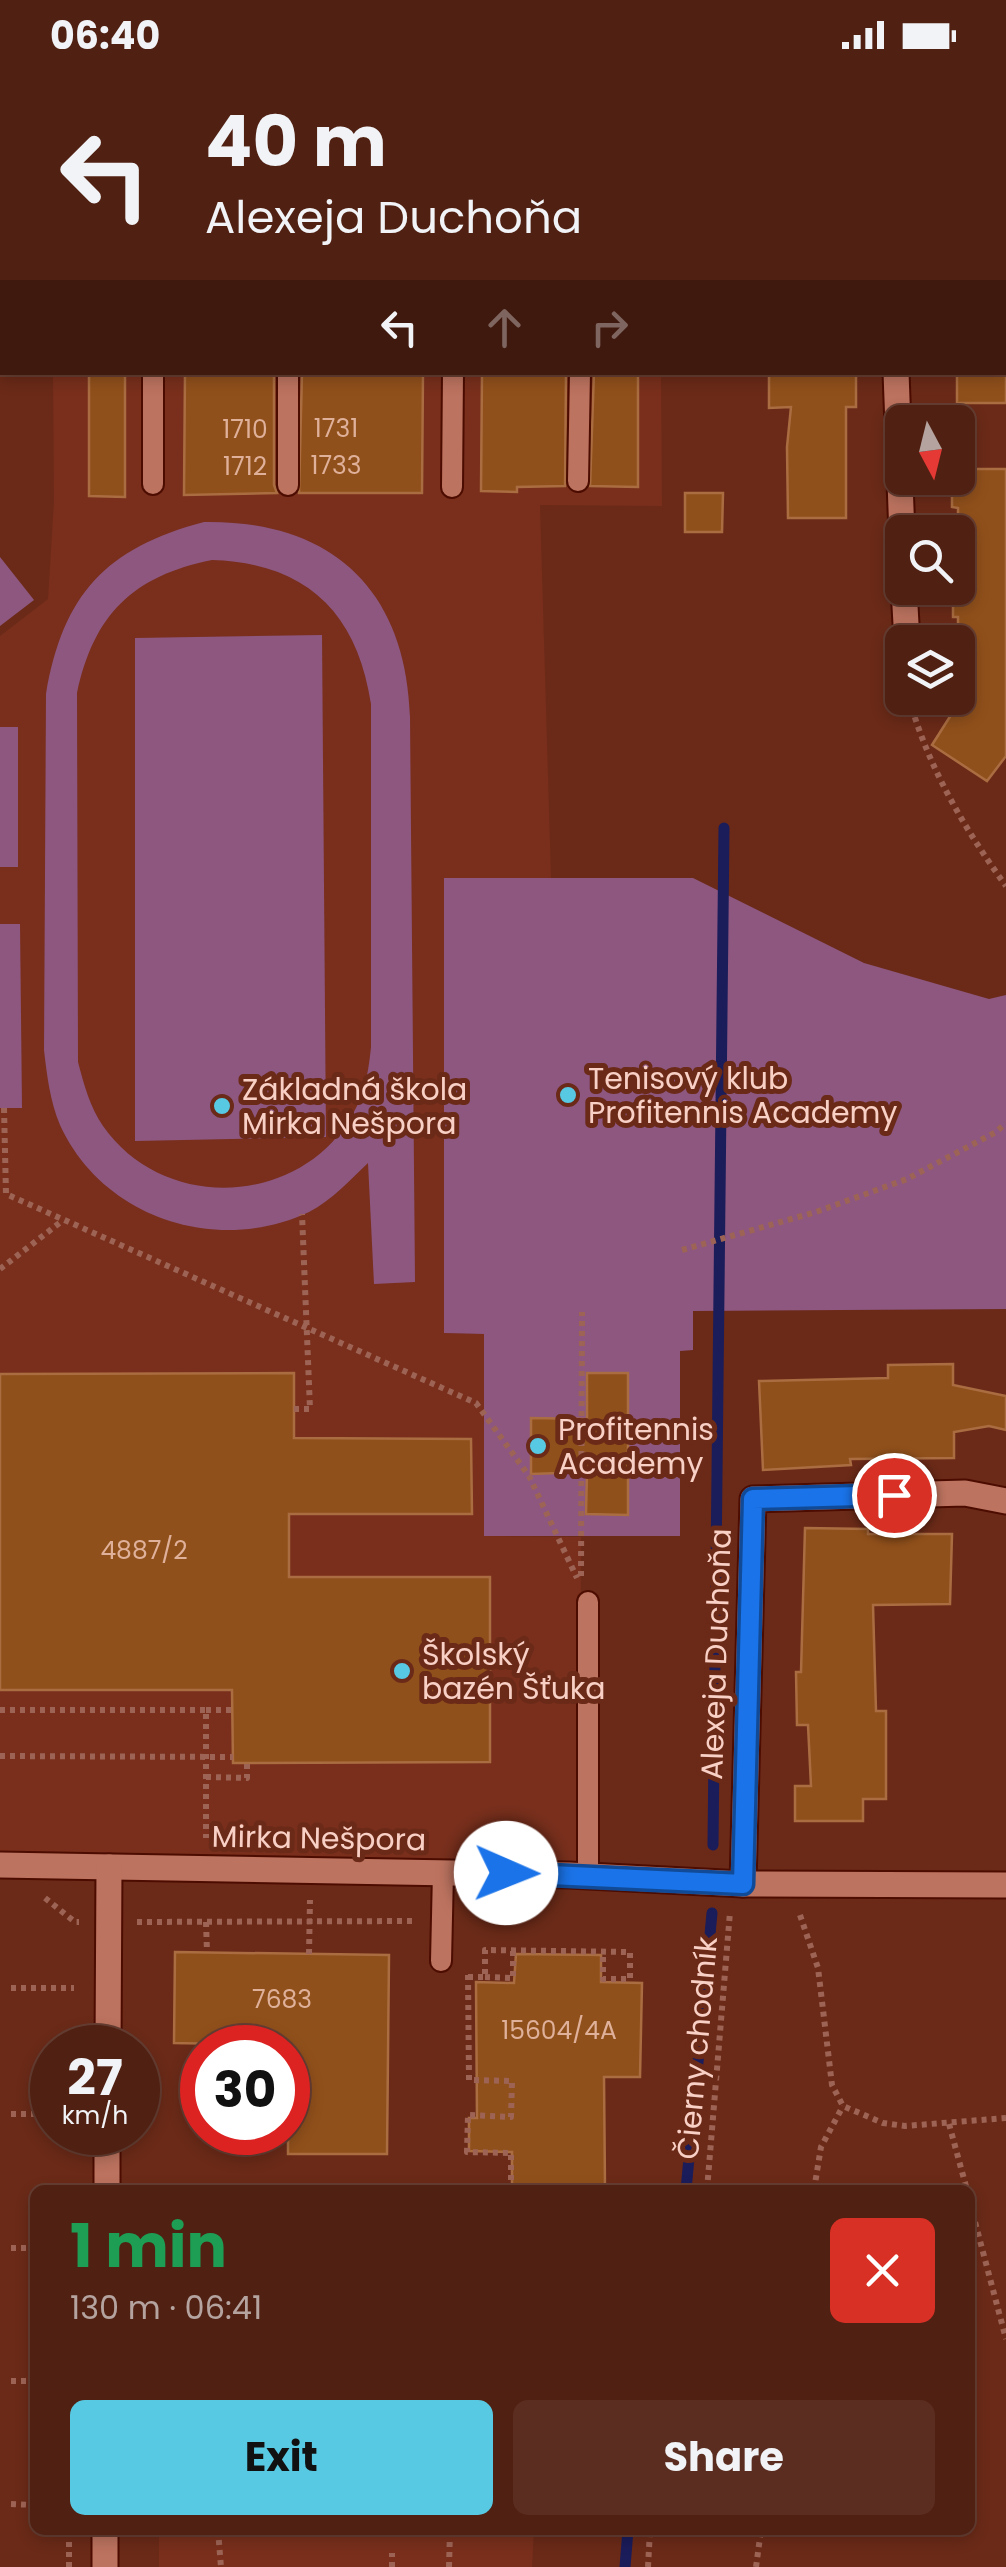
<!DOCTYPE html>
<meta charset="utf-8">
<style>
body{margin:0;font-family:Poppins,sans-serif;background:#5a2d20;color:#f1f3f6;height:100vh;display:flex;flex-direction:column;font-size:38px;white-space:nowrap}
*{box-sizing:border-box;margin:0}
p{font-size:32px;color:#b4a39f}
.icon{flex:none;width:55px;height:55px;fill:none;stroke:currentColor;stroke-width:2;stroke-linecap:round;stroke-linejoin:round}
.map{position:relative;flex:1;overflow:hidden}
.details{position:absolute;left:30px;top:2115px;width:945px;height:350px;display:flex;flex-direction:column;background:#502012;border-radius:15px;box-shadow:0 5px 15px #0003,0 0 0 2px #673e32}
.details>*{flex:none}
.hud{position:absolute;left:0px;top:0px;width:1008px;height:305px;box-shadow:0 5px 15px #0003,0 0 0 2px #673e32;background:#502012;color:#f1f3f6;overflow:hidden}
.needle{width:65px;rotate:173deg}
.controls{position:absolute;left:885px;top:335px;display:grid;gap:20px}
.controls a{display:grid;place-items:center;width:90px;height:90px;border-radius:15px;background:#502012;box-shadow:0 5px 15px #0003,0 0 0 2px #673e32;font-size:50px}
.speed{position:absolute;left:30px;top:1955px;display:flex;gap:20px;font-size:50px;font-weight:700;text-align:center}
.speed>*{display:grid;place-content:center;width:130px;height:130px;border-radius:50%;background:#502012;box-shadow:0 5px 15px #0003,0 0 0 2px #673e32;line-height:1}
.speed small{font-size:25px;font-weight:400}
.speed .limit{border:15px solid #d22;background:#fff;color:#111}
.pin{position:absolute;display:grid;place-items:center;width:85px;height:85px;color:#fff;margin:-42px;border:5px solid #fff;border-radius:50%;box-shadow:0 2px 10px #0007}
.me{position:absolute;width:110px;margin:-55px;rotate:91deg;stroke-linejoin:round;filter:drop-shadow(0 0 8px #0008)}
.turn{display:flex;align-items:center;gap:35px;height:210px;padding:0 40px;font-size:45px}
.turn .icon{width:130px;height:130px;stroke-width:2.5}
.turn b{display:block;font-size:70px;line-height:85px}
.lanes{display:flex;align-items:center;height:95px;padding:0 40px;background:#0003;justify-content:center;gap:50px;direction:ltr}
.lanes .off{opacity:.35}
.round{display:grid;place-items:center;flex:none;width:105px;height:105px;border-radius:15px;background:#5a2d20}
.head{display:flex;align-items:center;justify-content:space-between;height:170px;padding:0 40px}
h1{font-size:60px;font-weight:700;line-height:75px;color:#1e9e55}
.primary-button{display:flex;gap:20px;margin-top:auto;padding:20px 40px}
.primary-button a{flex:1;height:115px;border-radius:15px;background:#58c9e3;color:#111;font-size:40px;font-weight:700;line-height:115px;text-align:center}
.primary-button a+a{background:#5a2d20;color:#f1f3f6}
.status{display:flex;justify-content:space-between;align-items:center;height:70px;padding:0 50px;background:#502012;direction:ltr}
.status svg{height:28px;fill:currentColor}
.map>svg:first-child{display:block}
.built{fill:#792f1c}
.green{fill:#8d5780;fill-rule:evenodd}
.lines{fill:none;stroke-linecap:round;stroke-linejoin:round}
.stream{stroke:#1b1c5a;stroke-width:11}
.building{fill:#90501b;stroke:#aa6d41;stroke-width:2.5}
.lane-casing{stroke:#4c0c00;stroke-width:24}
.street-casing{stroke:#4c0c00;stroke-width:29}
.path{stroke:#9d6455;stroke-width:6;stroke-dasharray:5 5;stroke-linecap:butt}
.lane{stroke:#bc735f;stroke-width:20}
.street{stroke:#bc735f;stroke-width:25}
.route-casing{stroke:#114b97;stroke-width:25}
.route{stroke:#1a73e8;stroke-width:18}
.poi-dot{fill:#58c9e3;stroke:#6b2a18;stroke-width:4}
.labels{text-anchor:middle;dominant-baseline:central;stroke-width:10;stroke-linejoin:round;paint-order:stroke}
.number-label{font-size:25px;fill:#dfb09a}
.poi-label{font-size:30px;fill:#f9d0c5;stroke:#6b2a18;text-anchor:start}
.street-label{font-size:30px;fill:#f9d0c5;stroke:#6b2a18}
</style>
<div class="status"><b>06:40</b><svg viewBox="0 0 49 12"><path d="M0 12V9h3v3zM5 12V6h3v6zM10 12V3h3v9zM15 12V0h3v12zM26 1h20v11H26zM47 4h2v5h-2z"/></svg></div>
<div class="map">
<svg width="1006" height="2497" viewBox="0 0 1006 2497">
<rect width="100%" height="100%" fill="#6b2a18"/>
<g class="built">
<polygon points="53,303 661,303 662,436 540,435 551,808 445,808 445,1263 484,1264 484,1466 581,1467 580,1805 0,1801 0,566 48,529 54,431"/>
<polygon points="159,2460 534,2460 532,2497 159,2497"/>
</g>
<g class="green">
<path d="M204 452C331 450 406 519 410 647L415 1212 374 1214 368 1093C349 1111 332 1130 309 1142 218 1185 103 1149 60 1055 50 1031 47 1006 44 980L46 624C63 524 106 478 204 452ZM212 490C306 493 357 542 371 634V977C369 997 366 1017 357 1036 309 1136 166 1146 103 1056 90 1037 84 1015 78 992L77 623C94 544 133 506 212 490Z"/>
<polygon points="0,487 34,530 0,556"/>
<polygon points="322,565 326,1067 135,1071 135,568"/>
<rect x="0" y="657" width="18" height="140"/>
<polygon points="444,808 693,808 864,893 989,929 1006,925 1006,1239 693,1241 693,1280 680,1281 680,1466 484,1466 484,1264 444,1263"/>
<polygon points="0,854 20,854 22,1038 0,1038"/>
</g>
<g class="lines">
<g class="stream">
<polyline points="713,1775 724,758"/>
<polyline points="686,2120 712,1843"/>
<polyline points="625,2497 628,2460"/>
</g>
</g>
<g class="building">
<polygon points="89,302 125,302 125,427 89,426"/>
<polygon points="185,302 274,302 274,415 277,423 184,425"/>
<polygon points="302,302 423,302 422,423 299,423"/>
<polygon points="482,302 566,302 565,416 517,417 517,422 481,421"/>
<polygon points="594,302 638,302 638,417 590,416"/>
<polygon points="769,302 856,302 856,337 846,337 846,448 788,448 787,377 791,337 769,338"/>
<rect x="957" y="302" width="49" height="31"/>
<polygon points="958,399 1006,399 1006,686 987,711 932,675 951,645 952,628 958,628 958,547 953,547 953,518 958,518 958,438 952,437 952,408 958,408"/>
<polygon points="685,423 723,423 722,462 685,462"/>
<polygon points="953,1294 953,1315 1006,1326 1006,1360 989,1356 954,1362 954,1388 850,1389 851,1395 763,1400 759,1311 888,1308 888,1295"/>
<polygon points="294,1303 294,1368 471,1369 472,1444 289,1444 289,1507 490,1507 490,1692 233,1693 232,1620 0,1620 0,1304"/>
<polygon points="587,1303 628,1303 628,1445 586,1444 587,1402 531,1404 531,1348 587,1349"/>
<polygon points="805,1458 868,1459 868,1464 952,1464 950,1534 873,1535 876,1641 886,1641 886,1729 863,1729 863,1751 795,1751 795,1716 811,1716 808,1655 797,1655 796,1602 801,1602"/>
<polygon points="175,1882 389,1885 387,2084 288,2084 288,1975 174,1973"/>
<polygon points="516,1884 601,1885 601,1912 642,1913 640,2007 604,2007 605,2118 512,2119 512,2082 469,2081 469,2048 477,2048 476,1912 514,1913"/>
</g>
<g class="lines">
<defs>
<g id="lane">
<polyline points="153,2 153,0"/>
<polyline points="288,2 288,0"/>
<polyline points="457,2 457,0"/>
<polyline points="584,2 584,0"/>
<polyline points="578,411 580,302"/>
<polyline points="153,414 153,302"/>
<polyline points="288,415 288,302"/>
<polyline points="452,417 453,302"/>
<polyline points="588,1532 588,1806"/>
<polyline points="441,1891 443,1802"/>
</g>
<g id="street">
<polyline points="885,0 885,2"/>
<polyline points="896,302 902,466"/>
<polyline points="904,518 907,572"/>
<polyline points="0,1795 569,1805 743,1814 1006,1815"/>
<polyline points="743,1814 753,1429 965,1423 1006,1431"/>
<polyline points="108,1978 109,1797"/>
<polyline points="107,2120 107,2062"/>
<polyline points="105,2497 105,2460"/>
</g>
</defs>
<use href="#lane" class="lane-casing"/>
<use href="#street" class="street-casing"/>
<g class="path">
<polyline points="778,0 778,2"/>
<polyline points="1005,244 1006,244"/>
<path d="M909 628C928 697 964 758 1006 816"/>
<polyline points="4,1038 6,1124 476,1333 529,1406 577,1508"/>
<polyline points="682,1180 816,1142 907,1109 996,1062 1006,1053"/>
<polyline points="0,1199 62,1151"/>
<polyline points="294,1339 310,1339 302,1144"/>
<polyline points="581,1506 582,1242"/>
<polyline points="0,1640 206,1640 206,1768"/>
<polyline points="206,1640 233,1640"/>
<polyline points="0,1686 233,1687"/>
<polyline points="206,1707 247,1708 247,1693"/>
<polyline points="45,1828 75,1852 79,1852"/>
<polyline points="800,1845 818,1898 832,2015 843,2036 883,2053 905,2056 1006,2048"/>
<polyline points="137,1852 414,1851"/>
<polyline points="206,1852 207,1882"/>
<polyline points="309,1884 310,1830"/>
<polyline points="468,1905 469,2010 512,2011 511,2047 468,2045 467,2082 511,2083 511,2116 506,2116 506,2120"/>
<polyline points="468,1907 485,1907 485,1880 630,1882 630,1909 603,1909 603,1882"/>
<polyline points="485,1907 513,1908 513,1880"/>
<polyline points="11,1918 74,1918"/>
<polyline points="11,2044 52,2044"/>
<polyline points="949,2054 967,2120"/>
<polyline points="707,2120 730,1842"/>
<polyline points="814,2120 821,2077 843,2036"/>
<polyline points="970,2133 1006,2269"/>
<polyline points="11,2178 35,2178"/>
<polyline points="11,2311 35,2311"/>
<polyline points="11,2434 35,2435"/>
<polyline points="218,2460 221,2497"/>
<polyline points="69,2497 69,2460"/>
<polyline points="392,2497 392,2483"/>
<polyline points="449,2497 450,2460"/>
<polyline points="648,2497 650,2460"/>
<polyline points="756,2497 761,2460"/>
</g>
<use href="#lane" class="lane"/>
<use href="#street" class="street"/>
</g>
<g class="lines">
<defs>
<polyline id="route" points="506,1803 743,1814 753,1429 894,1425"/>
</defs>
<use href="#route" class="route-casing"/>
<use href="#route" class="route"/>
</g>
<g class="poi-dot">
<circle cx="568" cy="1025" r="10"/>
<circle cx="222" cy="1036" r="10"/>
<circle cx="538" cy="1376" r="10"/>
<circle cx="402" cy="1601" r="10"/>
</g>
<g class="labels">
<g class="number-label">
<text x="336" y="358">1731</text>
<text x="245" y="359">1710</text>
<text x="336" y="395">1733</text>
<text x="245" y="396">1712</text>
<text x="144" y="1480">4887/2</text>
<text x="282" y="1929">7683</text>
<text x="559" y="1960">15604/4A</text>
</g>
<g class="poi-label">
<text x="588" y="1008">Tenisový klub<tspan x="588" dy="34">Profitennis Academy</tspan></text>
<text x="242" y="1019">Základná škola<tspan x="242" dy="34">Mirka Nešpora</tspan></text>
<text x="558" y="1359">Profitennis<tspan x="558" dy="34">Academy</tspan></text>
<text x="422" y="1584">Školský<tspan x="422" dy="34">bazén Šťuka</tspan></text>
</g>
<g class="street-label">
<text transform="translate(716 1584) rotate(-88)">Alexeja Duchoňa</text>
<text transform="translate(319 1768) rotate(1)">Mirka Nešpora</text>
<text transform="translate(697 1978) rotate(-85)">Čierny chodník</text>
</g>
</g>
</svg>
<div class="controls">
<a><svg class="needle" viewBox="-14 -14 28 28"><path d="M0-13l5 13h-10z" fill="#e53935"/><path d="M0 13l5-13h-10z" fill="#b4a39f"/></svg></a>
<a><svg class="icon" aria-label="search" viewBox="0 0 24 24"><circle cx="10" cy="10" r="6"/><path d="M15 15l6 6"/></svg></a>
<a><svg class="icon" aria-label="layers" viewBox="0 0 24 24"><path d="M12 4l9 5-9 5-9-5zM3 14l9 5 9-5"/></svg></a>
</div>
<div class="speed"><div>27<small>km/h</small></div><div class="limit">30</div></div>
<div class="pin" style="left:894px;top:1425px;background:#d93025"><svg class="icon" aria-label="arrive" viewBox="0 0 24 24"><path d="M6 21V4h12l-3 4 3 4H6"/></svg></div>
<svg class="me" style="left:506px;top:1803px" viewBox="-20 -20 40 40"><circle r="19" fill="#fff"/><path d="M0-13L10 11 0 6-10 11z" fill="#1a73e8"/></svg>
<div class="hud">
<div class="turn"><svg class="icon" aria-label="left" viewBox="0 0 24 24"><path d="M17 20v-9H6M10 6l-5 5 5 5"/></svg><div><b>40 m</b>Alexeja Duchoňa</div></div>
<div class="lanes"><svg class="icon" aria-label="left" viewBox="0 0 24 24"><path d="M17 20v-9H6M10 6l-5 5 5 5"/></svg><svg class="icon off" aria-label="ahead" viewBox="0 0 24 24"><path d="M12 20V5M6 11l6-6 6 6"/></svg><svg class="icon off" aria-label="right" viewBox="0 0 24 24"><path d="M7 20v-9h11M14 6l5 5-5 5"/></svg></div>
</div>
<section class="details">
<div class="head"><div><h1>1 min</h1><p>130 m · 06:41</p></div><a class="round" style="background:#d93025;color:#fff"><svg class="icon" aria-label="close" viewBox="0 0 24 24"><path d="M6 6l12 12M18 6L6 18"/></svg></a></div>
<div class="primary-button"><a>Exit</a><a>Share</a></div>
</section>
</div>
